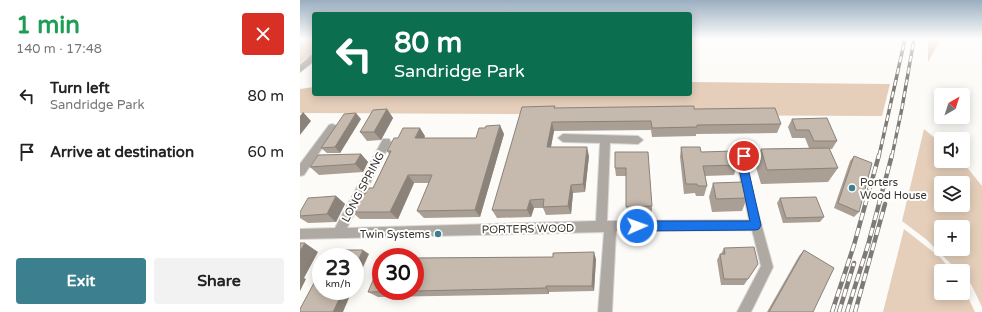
<!DOCTYPE html>
<meta charset="utf-8">
<style>
body{margin:0;font-family:"Varela Round",sans-serif;background:#f2f2f2;color:#222;height:100vh;display:flex;flex-direction:column;font-size:15px;white-space:nowrap}
*{box-sizing:border-box;margin:0}
p{font-size:13px;color:#767676}
.icon{flex:none;width:22px;height:22px;fill:none;stroke:currentColor;stroke-width:2;stroke-linecap:round;stroke-linejoin:round}
.map{position:relative;flex:1;overflow:hidden}
.side{display:flex;flex-direction:column;background:#fff;width:300px}
.side>*{flex:none}
.hud{position:absolute;left:12px;top:12px;width:380px;height:84px;border-radius:4px;box-shadow:0 2px 10px #0003;background:#0b6e4f;color:#fff;overflow:hidden}
.needle{width:26px;rotate:39deg}
.buttons{position:absolute;left:634px;top:88px;display:grid;gap:8px}
.buttons a{display:grid;place-items:center;width:36px;height:36px;border-radius:4px;background:#fff;box-shadow:0 2px 10px #0003;font-size:20px}
.speed{position:absolute;left:12px;top:248px;display:flex;gap:8px;font-size:20px;font-weight:700;text-align:center}
.speed>*{display:grid;place-content:center;width:52px;height:52px;border-radius:50%;background:#fff;box-shadow:0 2px 10px #0003;line-height:1}
.speed small{font-size:10px;font-weight:400}
.speed .limit{border:6px solid #d22;background:#fff;color:#111}
.pin{position:absolute;display:grid;place-items:center;width:34px;height:34px;color:#fff;margin:-17px;border:2px solid #fff;border-radius:50%;box-shadow:0 1px 4px #0007}
.me{position:absolute;width:44px;margin:-22px;rotate:88deg;stroke-linejoin:round;filter:drop-shadow(0 0 3px #0008)}
.turn{display:flex;align-items:center;gap:14px;height:84px;padding:0 16px;font-size:18px}
.turn .icon{width:52px;height:52px;stroke-width:2.5}
.turn b{display:block;font-size:28px;line-height:34px}
.round{display:grid;place-items:center;flex:none;width:42px;height:42px;border-radius:4px;background:#f2f2f2}
.headline{display:flex;align-items:center;justify-content:space-between;height:68px;padding:0 16px}
h1{font-size:24px;font-weight:700;line-height:30px;color:#1e9e55}
.action{display:flex;gap:8px;margin-top:auto;padding:8px 16px}
.action a{flex:1;height:46px;border-radius:4px;background:#3c7f8f;color:#fff;font-size:16px;font-weight:700;line-height:46px;text-align:center}
.action a+a{background:#f2f2f2;color:#222}
ul{padding:0;list-style:none}
li{display:flex;align-items:center;gap:12px;height:56px;padding:0 16px}
li div{flex:1}
li b{display:block;font-size:15px}
li em{font-style:normal}
main{display:flex;flex:1;min-height:0}
.map>svg:first-child{display:block}
.green{fill:#e5cfbb;fill-rule:evenodd}
.lines{fill:none;stroke-linecap:round;stroke-linejoin:round}
.minor-casing{stroke:#d9d7d3;stroke-width:2}
.minor{fill:#afa9a4;fill-rule:evenodd}
.rail-far1-casing{stroke:#7e7a76;stroke-width:3.5}
.rail-casing{stroke:#7e7a76;stroke-width:4.5}
.rail-far1{stroke:#fff;stroke-width:2;stroke-dasharray:6;stroke-linecap:butt}
.rail{stroke:#fff;stroke-width:3;stroke-dasharray:8;stroke-linecap:butt}
.wall{fill:#aa9f95}
.shaded-wall{fill:#8b8279}
.building{fill:#c6b9ad;stroke:#8b8279}
.route{fill:#1a73e8;stroke:#114b97}
.poi-dot{fill:#3c7f8f;stroke:#fff;stroke-width:1.5}
.labels{text-anchor:middle;dominant-baseline:central;stroke-width:4;stroke-linejoin:round;paint-order:stroke}
.poi-label{font-size:11px;fill:#37322d;stroke:#fff;text-anchor:start}
.street-label{font-size:11px;fill:#37322d;stroke:#fff}
</style>
<main>
<section class="side">
<div class="headline"><div><h1>1 min</h1><p>140 m · 17:48</p></div><a class="round" style="background:#d93025;color:#fff"><svg class="icon" aria-label="close" viewBox="0 0 24 24"><path d="M6 6l12 12M18 6L6 18"/></svg></a></div>
<ul>
<li><svg class="icon" aria-label="left" viewBox="0 0 24 24"><path d="M17 20v-9H6M10 6l-5 5 5 5"/></svg><div><b>Turn left</b><p>Sandridge Park</p></div><em>80 m</em></li>
<li><svg class="icon" aria-label="arrive" viewBox="0 0 24 24"><path d="M6 21V4h12l-3 4 3 4H6"/></svg><div><b>Arrive at destination</b></div><em>60 m</em></li>
</ul>
<div class="action"><a>Exit</a><a>Share</a></div>
</section>
<div class="map">
<svg width="682" height="312" viewBox="0 0 682 312">
<rect width="100%" height="100%" fill="#fdfbf8"/>
<g class="green">
<polygon points="0,39 14,39 14,52 0,63"/>
<polygon points="628,39 641,39 628,62"/>
<polygon points="390,82 590,84 582,116 0,113 0,89 14,87 14,94 390,94"/>
<path d="M624 129 641 143V161H662L682 186V307L671 284 663 276V271H658L627 240 602 221ZM641 183H663V205H641ZM641 227H663V249H641Z"/>
<polygon points="604,229 641,258 651,271 641,271 641,293 663,293 663,287 675,312 583,312"/>
</g>
<g class="lines">
<defs>
<g id="minor">
<polygon points="11,55 14,55 14,61 0,72 0,65"/>
<polygon points="32,124 35,125 37,127 35,129 4,175 0,176 0,164 29,125"/>
<polygon points="263,134 338,136 343,140 338,144 310,143 307,221 449,220 436,159 440,153 444,152 475,153 476,156 475,159 471,160 446,160 454,198 473,267 451,312 437,312 461,266 452,230 316,231 312,312 298,312 304,232 0,239 0,229 35,228 83,139 89,139 91,142 47,228 296,221 300,143 263,142 258,138"/>
</g>
</defs>
<use href="#minor" class="minor-casing"/>
<use href="#minor" class="minor"/>
<defs>
<g id="rail-far1">
<polyline points="579,156 605,39"/>
<polyline points="592,156 602,108 614,39"/>
</g>
<g id="rail">
<polyline points="532,312 554,245 579,155"/>
<polyline points="539,312 554,263"/>
<polyline points="547,312 568,245 592,155"/>
<polyline points="555,312 585,204"/>
</g>
</defs>
<use href="#rail-far1" class="rail-far1-casing"/>
<use href="#rail" class="rail-casing"/>
<use href="#rail-far1" class="rail-far1"/>
<use href="#rail" class="rail"/>
</g>
<g class="wall">
<polygon points="255,106 255,108 394,109 481,124 477,133 396,134 396,136 352,137 351,130 254,131 251,147 289,156 285,192 273,193 271,214 246,215 243,208 234,208 231,217 197,218 192,210"/>
<polygon points="87,109 93,118 82,138 81,140 67,141 60,132"/>
<polygon points="61,119 40,153 27,153 21,148"/>
<polygon points="492,119 537,141 532,149 529,149 538,168 528,182 461,184 455,164 461,149 509,148 505,138 492,138 488,127"/>
<polygon points="204,134 180,217 124,218 117,211 129,183 114,183 98,219 60,219 52,212 65,194 73,188 89,154 87,151 125,136 124,138 176,138"/>
<polygon points="381,147 401,152 437,165 434,175 405,176 407,186 404,196 396,196 395,193 384,194 380,157"/>
<polygon points="315,152 352,206 352,214 327,214 326,176 316,176 315,168"/>
<polygon points="61,154 68,162 63,172 19,175 10,167"/>
<polygon points="554,156 559,212 554,217 534,208 550,161"/>
<polygon points="413,183 447,198 442,211 412,212 409,197"/>
<polygon points="36,196 45,204 36,222 8,223 0,218 0,212"/>
<polygon points="480,198 524,217 520,222 483,223 477,203"/>
<polygon points="424,248 454,270 444,285 421,285 417,260 420,254 421,254"/>
<polygon points="504,250 513,312 467,312 499,256"/>
<polygon points="253,257 296,259 294,291 249,292 249,294 78,297 68,292 115,291 115,258"/>
</g>
<g class="shaded-wall">
<polygon points="87,109 93,118 81,140 74,132"/>
<polygon points="3,112 11,121 0,135 0,116"/>
<polygon points="56,113 61,119 40,153 35,147"/>
<polygon points="252,122 254,131 249,156 247,147"/>
<polygon points="200,125 204,134 180,217 175,210"/>
<polygon points="120,128 125,136 121,146 115,138"/>
<polygon points="287,147 289,156 285,192 283,184"/>
<polygon points="61,154 68,162 63,172 55,164"/>
<polygon points="108,175 114,183 98,219 90,212"/>
<polygon points="271,185 273,193 271,214 268,206"/>
<polygon points="36,196 45,204 36,222 27,214"/>
<polygon points="230,200 234,208 231,217 227,210"/>
<polygon points="5,243 18,252 4,278 6,279 0,291 0,251"/>
<polygon points="63,250 69,254 55,285 55,267"/>
<polygon points="294,252 296,259 294,291 292,286"/>
<polygon points="246,286 249,292 249,294 246,288"/>
<polygon points="43,291 52,291 43,312 33,312"/>
</g>
<g class="building">
<polygon points="255,106 254,108 394,106 394,109 475,108 481,124 397,125 397,127 352,128 351,121 252,122 247,147 287,147 283,184 271,185 268,206 243,207 244,199 230,200 227,210 192,210 222,107"/>
<polygon points="87,109 74,132 60,132 73,110"/>
<polygon points="56,113 35,147 21,148 44,114"/>
<polygon points="527,118 537,141 514,141 509,130 496,130 492,119"/>
<polygon points="200,125 175,210 117,211 132,175 108,175 90,212 52,212 61,194 65,194 69,188 73,188 91,151 87,151 94,138 98,138 103,128 120,128 115,138 176,138 179,128 185,128 186,126"/>
<polygon points="381,147 400,147 401,152 434,151 437,165 403,166 407,186 398,186 397,184 386,184"/>
<polygon points="529,148 538,168 467,170 461,149"/>
<polygon points="315,152 348,152 352,206 326,207 326,168 315,168"/>
<polygon points="61,154 55,164 10,167 18,155"/>
<polygon points="554,156 572,163 559,212 538,203"/>
<polygon points="443,182 447,198 416,199 413,183"/>
<polygon points="36,196 27,214 0,216 0,212 8,198"/>
<polygon points="516,197 524,217 486,218 480,198"/>
<polygon points="0,243 5,243 0,251"/>
<polygon points="454,247 458,264 448,279 424,279 420,254 425,254 424,248"/>
<polygon points="32,250 63,250 55,267 55,257 28,257"/>
<polygon points="504,250 534,268 513,312 469,312"/>
<polygon points="294,252 292,286 246,286 246,288 115,291 115,258 253,257 253,253"/>
<polygon points="81,262 81,291 98,291 68,292"/>
<polygon points="21,270 21,291 43,291 33,312 0,312 0,309"/>
</g>
<linearGradient id="sky" x2="0" y2="1"><stop stop-color="#9aaec0"/><stop offset="0.47" stop-color="#fefdfc"/><stop offset="1" stop-color="#fefdfc" stop-opacity="0"/></linearGradient>
<rect width="682" height="83" fill="url(#sky)"/>
<polygon class="route" points="444,152 448,156 446,159 461,225 459,229 456,230 337,231 333,230 332,226 333,223 337,221 450,221 437,159 440,153"/>
<g class="poi-dot">
<circle cx="552" cy="188" r="4"/>
<circle cx="138" cy="234" r="4"/>
</g>
<g class="labels">
<g class="poi-label">
<text x="560" y="182">Porters<tspan x="560" dy="13">Wood House</tspan></text>
<text x="130" y="234" text-anchor="end">Twin Systems</text>
</g>
<g class="street-label">
<text transform="translate(63 187) rotate(-62)">LONG SPRING</text>
<text transform="translate(228 229) rotate(-1)">PORTERS WOOD</text>
</g>
</g>
</svg>
<div class="buttons">
<a><svg class="needle" viewBox="-14 -14 28 28"><path d="M0-13l5 13h-10z" fill="#e53935"/><path d="M0 13l5-13h-10z" fill="#767676"/></svg></a>
<a><svg class="icon" aria-label="sound" viewBox="0 0 24 24"><path d="M4 9h4l5-4v14l-5-4H4zM17 9q2 3 0 6"/></svg></a>
<a><svg class="icon" aria-label="layers" viewBox="0 0 24 24"><path d="M12 4l9 5-9 5-9-5zM3 14l9 5 9-5"/></svg></a>
<a>+</a>
<a>−</a>
</div>
<div class="speed"><div>23<small>km/h</small></div><div class="limit">30</div></div>
<div class="pin" style="left:444px;top:156px;background:#d93025"><svg class="icon" aria-label="arrive" viewBox="0 0 24 24"><path d="M6 21V4h12l-3 4 3 4H6"/></svg></div>
<svg class="me" style="left:337px;top:226px" viewBox="-20 -20 40 40"><circle r="17" fill="#1a73e8" stroke="#fff" stroke-width="3"/><path d="M0-11L8 9 0 5-8 9z" fill="#fff"/></svg>
<div class="hud">
<div class="turn"><svg class="icon" aria-label="left" viewBox="0 0 24 24"><path d="M17 20v-9H6M10 6l-5 5 5 5"/></svg><div><b>80 m</b>Sandridge Park</div></div>
</div>
</div>
</main>
